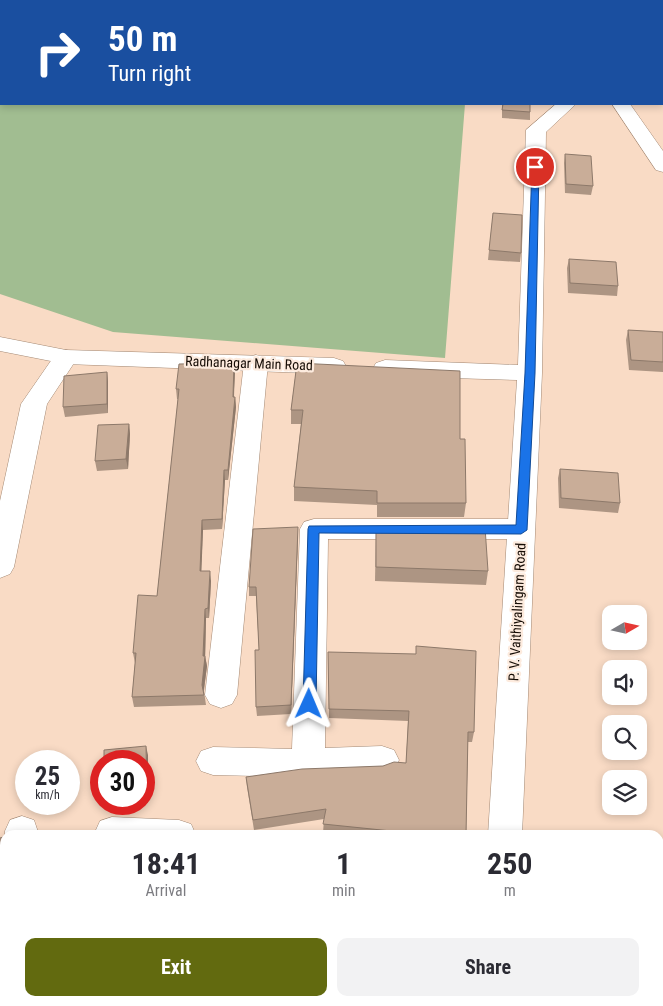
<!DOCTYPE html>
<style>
body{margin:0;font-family:"Roboto Condensed",sans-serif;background:#f2f2f3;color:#2b2b33;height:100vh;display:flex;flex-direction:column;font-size:19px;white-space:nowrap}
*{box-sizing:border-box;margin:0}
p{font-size:16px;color:#7c7c81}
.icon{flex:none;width:28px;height:28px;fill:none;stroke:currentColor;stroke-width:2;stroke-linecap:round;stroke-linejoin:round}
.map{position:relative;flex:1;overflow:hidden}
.sheet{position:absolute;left:0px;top:830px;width:664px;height:176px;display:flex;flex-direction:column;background:#fff;border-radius:15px 15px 0 0;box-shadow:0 2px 8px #0003}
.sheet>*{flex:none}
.hud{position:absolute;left:0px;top:0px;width:664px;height:105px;box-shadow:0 2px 8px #0003;background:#1a4fa0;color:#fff;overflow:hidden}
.needle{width:32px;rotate:81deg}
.tools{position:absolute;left:602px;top:605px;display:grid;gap:10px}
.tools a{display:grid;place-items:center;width:45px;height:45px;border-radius:10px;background:#fff;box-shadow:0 2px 8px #0003;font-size:25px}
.speed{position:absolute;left:15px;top:750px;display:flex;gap:10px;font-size:25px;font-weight:700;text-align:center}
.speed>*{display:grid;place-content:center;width:65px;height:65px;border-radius:50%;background:#fff;box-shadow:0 2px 8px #0003;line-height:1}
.speed small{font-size:12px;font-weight:400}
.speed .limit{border:8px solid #d22;background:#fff;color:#111}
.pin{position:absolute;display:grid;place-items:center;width:42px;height:42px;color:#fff;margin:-21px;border:2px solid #fff;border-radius:50%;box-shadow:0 1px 5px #0007}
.me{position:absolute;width:55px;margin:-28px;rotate:1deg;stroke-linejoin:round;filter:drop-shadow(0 0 4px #0008)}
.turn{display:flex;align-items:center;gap:18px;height:105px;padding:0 25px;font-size:22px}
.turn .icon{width:65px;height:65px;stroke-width:2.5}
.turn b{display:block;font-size:35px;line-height:42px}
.eta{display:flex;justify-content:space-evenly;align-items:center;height:85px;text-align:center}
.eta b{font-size:30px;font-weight:700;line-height:35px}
.cta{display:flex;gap:10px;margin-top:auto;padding:10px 25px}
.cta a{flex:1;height:58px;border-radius:10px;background:#626a0f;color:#fff;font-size:20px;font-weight:700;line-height:58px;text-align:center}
.cta a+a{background:#f2f2f3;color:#2b2b33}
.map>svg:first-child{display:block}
.green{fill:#a1bd91}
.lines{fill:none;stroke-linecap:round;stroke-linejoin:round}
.minor-casing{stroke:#a48974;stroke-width:1}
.tertiary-casing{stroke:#a48974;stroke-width:1}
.minor{fill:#fff;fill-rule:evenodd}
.tertiary{fill:#fff;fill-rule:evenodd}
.wall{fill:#ad9583}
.shaded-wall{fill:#8d796a}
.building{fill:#c9ad98;stroke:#8d796a}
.route{fill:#1a73e8;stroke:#114b97}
.labels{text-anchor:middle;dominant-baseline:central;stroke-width:4.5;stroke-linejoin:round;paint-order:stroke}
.street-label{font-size:14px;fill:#150c05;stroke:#fdebde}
</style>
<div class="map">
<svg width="663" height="1006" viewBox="0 0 663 1006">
<rect width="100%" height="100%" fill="#f9dbc5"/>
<polygon class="green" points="0,0 601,0 601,1 1,1 1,104 465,104 445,358 113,332 0,294"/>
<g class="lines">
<defs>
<g id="minor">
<rect x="662" y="42" width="1" height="10"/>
<polygon points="612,104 630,104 663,151 663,172 656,170"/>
<polygon points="66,350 75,352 78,357 47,404 14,567 10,574 0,578 0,501 21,404 57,352"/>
<polygon points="256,355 265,358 268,363 237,695 232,704 221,708 210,704 205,695 244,363 247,358"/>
<polygon points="314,519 521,519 531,522 535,529 531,536 521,539 328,539 325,748 382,746 394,750 399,760 394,770 382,774 308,777 213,775 201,771 196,761 201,751 213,747 292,749 300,529 304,522"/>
<polygon points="22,816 34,820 39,835 5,836 5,831 10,820"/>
<polygon points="112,817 179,820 191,824 196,835 96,835 95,832 100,821"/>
<polygon points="5,987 5,1001 35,1001 35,1006 0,1006 0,993"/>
</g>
<g id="tertiary">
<rect x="632" y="0" width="16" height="1"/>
<polygon points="556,104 576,104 546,132 542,373 522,835 488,835 517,380 385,376 376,373 373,368 376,363 385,360 518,365 526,130"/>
<polygon points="0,337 66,350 334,358 343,361 346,366 343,371 334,374 66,364 0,351"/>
<rect x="481" y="1001" width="38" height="5"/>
</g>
</defs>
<use href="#minor" class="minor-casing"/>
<use href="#tertiary" class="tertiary-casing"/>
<use href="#minor" class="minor"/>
<use href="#tertiary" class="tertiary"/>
</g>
<g class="wall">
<polygon points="502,104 530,104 530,120 502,118"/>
<polygon points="565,154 593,186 591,195 565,193 564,163"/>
<polygon points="493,213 521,253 520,262 488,260"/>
<polygon points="569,259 618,286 617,296 568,293 567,268"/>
<polygon points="628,330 663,332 663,372 629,370 626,340"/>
<polygon points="234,363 235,372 234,397 235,397 236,407 228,480 225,480 222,529 203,530 201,571 211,581 209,618 206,618 205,656 207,666 204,691 206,705 134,707 132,697 135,663 133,653 157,596 178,399 177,399 176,389"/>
<polygon points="297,363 460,439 466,503 464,517 377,517 377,505 294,501 294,487 301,424 291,424 291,410"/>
<polygon points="107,372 108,382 108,413 65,417 63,407"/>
<polygon points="129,424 130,434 128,469 97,471 95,461"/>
<polygon points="560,469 620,503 618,513 559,508 558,478"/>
<polygon points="376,527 488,571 486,585 375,581"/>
<polygon points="298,536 291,714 257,716 256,707 259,650 256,596 249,596 249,587"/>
<polygon points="328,652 474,732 472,742 468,742 466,835 340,835 323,833 324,819 254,830 247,787 246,777 383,766 406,763 408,721 329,718"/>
<polygon points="148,755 148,803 106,808 105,804 144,804 144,761"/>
<polygon points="4,837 5,841 5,919 0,920 0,838"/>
</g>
<g class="shaded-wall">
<polygon points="234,363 235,372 233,407 233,397"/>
<polygon points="107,372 108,382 108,413 107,404"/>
<polygon points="235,397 236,407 228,480 228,470"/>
<polygon points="129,424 130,434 128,469 126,459"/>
<polygon points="224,470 225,480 222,529 222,519"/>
<polygon points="202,520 203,530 201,581 200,571"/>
<polygon points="298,527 298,536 291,714 291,705"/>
<polygon points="210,571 211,581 209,618 208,608"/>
<polygon points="205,609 206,618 205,664 205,656 207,666 203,695 202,685"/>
<polygon points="146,746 148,755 148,803 147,794"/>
</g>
<g class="building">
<polygon points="503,104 530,104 530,112 502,110"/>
<polygon points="565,154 591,156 593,186 566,184"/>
<polygon points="493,213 522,215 521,253 489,250"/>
<polygon points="569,259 616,262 618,286 570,283"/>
<polygon points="628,330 663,332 663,362 631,360"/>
<polygon points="234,363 233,397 235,397 228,470 224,470 222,519 202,520 200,571 210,571 208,608 205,609 203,656 205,656 202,685 204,695 132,697 136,653 133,653 138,595 157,596 179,389 176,389 179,364"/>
<polygon points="297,363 460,371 460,439 465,439 466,503 377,503 377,491 294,487 303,410 291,410"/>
<polygon points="107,372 107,404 63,407 64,376"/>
<polygon points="129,424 126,459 95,461 98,425"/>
<polygon points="560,469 618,473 620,503 561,498"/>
<polygon points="298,527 291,705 256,707 255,650 259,650 256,587 249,587 253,529"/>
<polygon points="376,527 485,527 488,571 376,567"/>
<polygon points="416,646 476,651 474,732 468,732 466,835 401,835 401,832 323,824 326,809 253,820 246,777 302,769 383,766 394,762 406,763 409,711 329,709 328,652 416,654"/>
<polygon points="146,746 147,794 144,794 144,761 104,761 104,750"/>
<polygon points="4,837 4,845 5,845 5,910 0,911 0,838"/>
<polygon points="54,1001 106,1001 107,1006 54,1006"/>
<rect x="366" y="1001" width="66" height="5"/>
</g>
<polygon class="route" points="532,165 539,167 535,373 527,530 521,534 319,533 316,704 314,708 309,709 305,708 303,704 308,529 309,526 516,525 525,373"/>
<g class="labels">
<g class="street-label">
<text transform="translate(249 363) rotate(2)">Radhanagar Main Road</text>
<text transform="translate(517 612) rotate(-87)">P. V. Vaithiyalingam Road</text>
</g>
</g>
</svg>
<div class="tools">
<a><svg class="needle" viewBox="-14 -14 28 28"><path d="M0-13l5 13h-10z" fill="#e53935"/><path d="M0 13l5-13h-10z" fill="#7c7c81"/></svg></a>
<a><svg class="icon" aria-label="sound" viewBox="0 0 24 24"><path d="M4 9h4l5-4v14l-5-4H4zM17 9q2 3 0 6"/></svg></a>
<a><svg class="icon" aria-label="search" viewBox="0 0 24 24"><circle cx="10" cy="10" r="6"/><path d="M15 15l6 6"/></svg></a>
<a><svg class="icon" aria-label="layers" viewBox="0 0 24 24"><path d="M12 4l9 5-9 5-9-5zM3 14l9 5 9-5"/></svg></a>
</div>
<div class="speed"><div>25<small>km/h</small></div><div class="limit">30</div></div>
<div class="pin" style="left:535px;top:167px;background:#d93025"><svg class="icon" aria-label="arrive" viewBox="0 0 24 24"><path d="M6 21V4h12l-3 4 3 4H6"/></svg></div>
<svg class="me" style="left:309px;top:704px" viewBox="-20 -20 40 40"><path d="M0-17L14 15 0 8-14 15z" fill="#1a73e8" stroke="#fff" stroke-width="4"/></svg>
<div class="hud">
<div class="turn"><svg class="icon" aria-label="right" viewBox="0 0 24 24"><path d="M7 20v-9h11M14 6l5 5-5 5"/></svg><div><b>50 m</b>Turn right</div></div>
</div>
<section class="sheet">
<div class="eta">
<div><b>18:41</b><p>Arrival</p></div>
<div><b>1</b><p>min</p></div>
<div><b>250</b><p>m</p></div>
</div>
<div class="cta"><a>Exit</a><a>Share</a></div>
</section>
</div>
